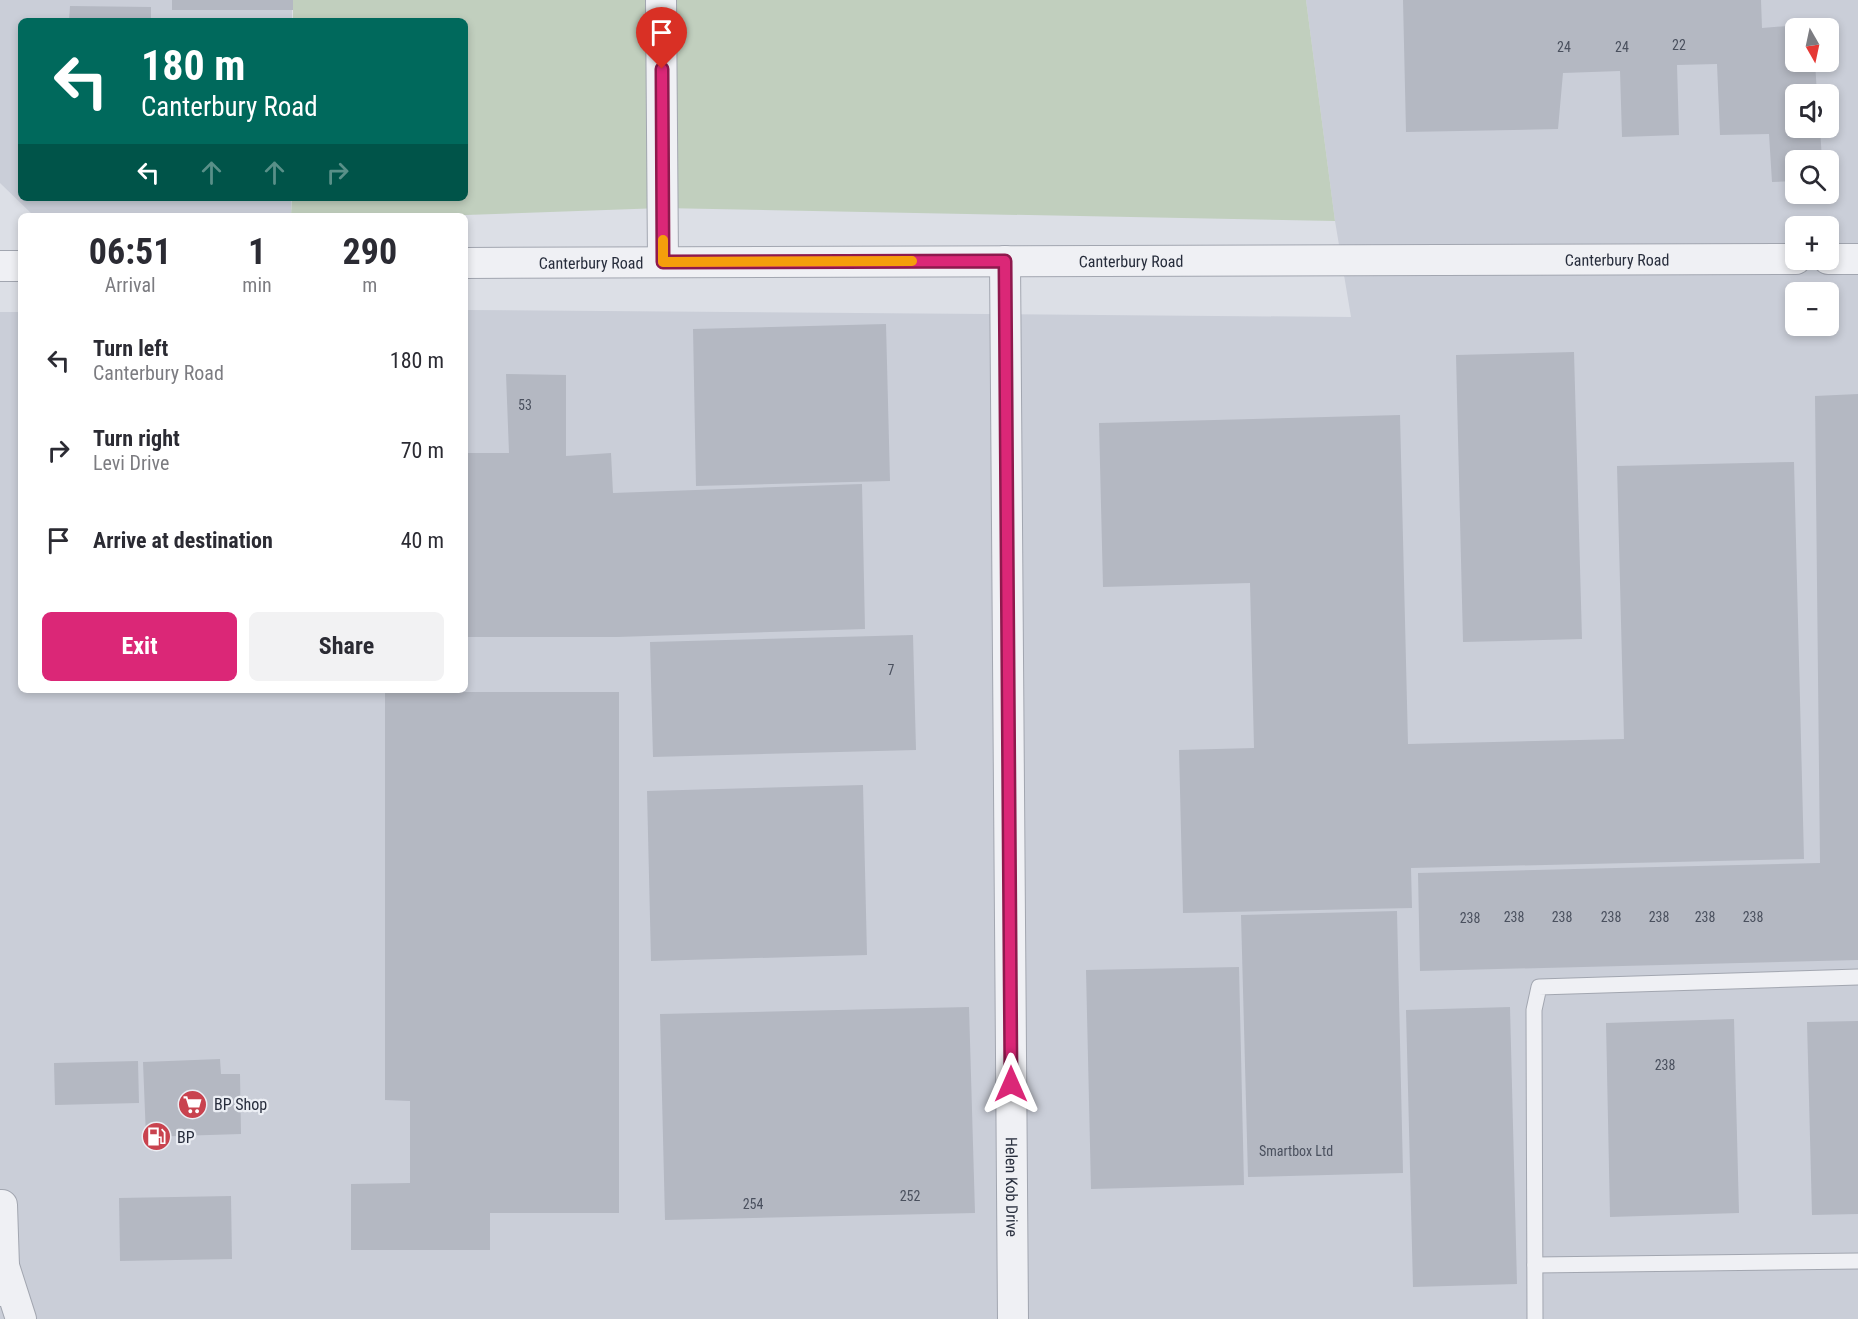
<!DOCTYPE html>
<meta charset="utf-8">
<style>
body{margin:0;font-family:"Roboto Condensed",sans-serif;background:#f2f2f3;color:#2b2b33;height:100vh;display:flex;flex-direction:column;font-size:22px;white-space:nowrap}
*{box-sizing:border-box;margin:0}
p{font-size:20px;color:#7c7c81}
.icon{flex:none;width:33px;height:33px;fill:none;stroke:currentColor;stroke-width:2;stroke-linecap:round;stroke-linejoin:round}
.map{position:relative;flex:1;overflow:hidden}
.side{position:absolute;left:18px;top:213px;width:450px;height:480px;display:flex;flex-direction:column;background:#fff;border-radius:9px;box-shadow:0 3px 9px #0003}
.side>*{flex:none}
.top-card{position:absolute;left:18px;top:18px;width:450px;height:183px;border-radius:9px;box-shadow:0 3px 9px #0003;background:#00695c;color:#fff;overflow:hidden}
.needle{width:39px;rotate:171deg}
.tools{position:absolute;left:1785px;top:18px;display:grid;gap:12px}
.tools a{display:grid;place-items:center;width:54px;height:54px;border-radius:9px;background:#fff;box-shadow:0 3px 9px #0003;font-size:30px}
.pin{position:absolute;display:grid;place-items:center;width:51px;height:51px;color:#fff;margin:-62px -26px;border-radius:50% 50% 50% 0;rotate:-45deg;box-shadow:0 0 6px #0007}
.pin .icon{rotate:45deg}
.me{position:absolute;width:66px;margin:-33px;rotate:0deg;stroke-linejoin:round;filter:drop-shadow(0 0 4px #0008)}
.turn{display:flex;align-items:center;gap:21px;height:126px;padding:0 24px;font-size:27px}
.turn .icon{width:78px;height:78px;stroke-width:2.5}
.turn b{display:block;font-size:42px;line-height:51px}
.lanes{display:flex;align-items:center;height:57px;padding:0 24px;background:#0003;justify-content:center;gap:30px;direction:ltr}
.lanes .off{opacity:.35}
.eta{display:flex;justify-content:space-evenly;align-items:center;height:102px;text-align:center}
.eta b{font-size:36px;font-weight:700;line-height:42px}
.button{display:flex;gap:12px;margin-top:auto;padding:12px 24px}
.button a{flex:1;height:69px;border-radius:9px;background:#db2777;color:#fff;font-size:24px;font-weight:700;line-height:69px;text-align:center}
.button a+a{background:#f2f2f3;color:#2b2b33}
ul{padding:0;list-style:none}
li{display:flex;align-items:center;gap:18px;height:90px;padding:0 24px}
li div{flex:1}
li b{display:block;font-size:22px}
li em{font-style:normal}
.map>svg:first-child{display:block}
.built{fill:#caced8;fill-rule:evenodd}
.green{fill:#c1cfbe}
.building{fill:#b4b8c2}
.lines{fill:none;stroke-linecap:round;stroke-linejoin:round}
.service-casing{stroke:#a2a6b0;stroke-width:17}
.minor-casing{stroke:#a2a6b0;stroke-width:32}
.service{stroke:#eff0f4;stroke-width:15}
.minor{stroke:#eff0f4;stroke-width:30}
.route-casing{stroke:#8e194d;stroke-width:15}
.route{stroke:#db2777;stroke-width:10}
.slow{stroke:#f59e0b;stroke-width:10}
.labels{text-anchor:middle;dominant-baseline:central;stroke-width:4.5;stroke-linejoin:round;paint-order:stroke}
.number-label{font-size:14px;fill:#4a505e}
.street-label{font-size:16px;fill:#272d3c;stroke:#ebeef4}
.poi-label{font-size:16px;fill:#272d3c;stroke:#ebeef4;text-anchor:start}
</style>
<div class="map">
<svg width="1858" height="1319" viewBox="0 0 1858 1319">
<rect width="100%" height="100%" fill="#dcdfe6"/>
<g class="built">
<polygon points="0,0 292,0 292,21 21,21 21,198 291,198 291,216 34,216 0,183"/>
<path d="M1306 0H1858V1319H0V312H21V690H465V310L1351 317 1335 221ZM1796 28H1828V62H1796ZM1796 94H1828V128H1796ZM1796 160H1828V194H1796ZM1796 226H1828V260H1796ZM1796 292H1828V326H1796Z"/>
</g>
<polygon class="green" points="293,0 1306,0 1335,221 662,208 436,216 291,216 292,198 465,198 465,21 293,21"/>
<g class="building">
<rect x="172" y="0" width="121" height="10"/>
<polygon points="1403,0 1761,0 1762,28 1813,24 1813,28 1796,28 1796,62 1815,62 1817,94 1796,94 1796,128 1820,128 1822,160 1796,160 1796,181 1772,182 1769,134 1720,135 1717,64 1677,65 1679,135 1622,137 1620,71 1563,73 1558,129 1406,132"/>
<polygon points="70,6 151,7 151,21 69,21"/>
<polygon points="886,324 890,481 696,486 693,329"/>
<polygon points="1574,352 1582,639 1463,642 1456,355"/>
<polygon points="506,374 566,375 566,456 611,453 613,493 862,484 865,629 617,637 465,637 465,453 509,453"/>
<polygon points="1858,394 1858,960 1420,971 1418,873 1820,863 1815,396"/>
<polygon points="1400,415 1408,744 1624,739 1617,466 1794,462 1804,859 1411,868 1412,908 1183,913 1179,750 1254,748 1250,583 1103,587 1099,423"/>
<polygon points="913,635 916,750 653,757 650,642"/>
<polygon points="385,692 619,692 619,1213 490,1213 490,1250 351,1250 351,1184 410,1183 410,1101 385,1100"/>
<polygon points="863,785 867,955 651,961 647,791"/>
<polygon points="1397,911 1403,1173 1248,1177 1241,915"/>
<polygon points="1239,967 1244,1185 1091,1189 1086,970"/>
<polygon points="969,1007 975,1213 665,1220 660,1014"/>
<polygon points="1510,1007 1517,1284 1413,1287 1406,1010"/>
<polygon points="1734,1019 1739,1213 1610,1217 1606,1023"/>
<polygon points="1858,1021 1858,1214 1812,1215 1807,1022"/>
<polygon points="220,1059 221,1074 240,1074 241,1134 146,1137 143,1062"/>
<polygon points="138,1061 139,1103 55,1105 54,1063"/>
<polygon points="231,1196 232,1259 120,1261 119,1198"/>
</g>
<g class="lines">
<defs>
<g id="service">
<polyline points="1535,1265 1858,1261"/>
<polyline points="1535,1319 1534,1010 1539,987 1858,977"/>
</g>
<g id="minor">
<polyline points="661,0 663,262"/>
<polyline points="1828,259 1858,259"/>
<path id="s1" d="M1005 261 1013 1319"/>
<path id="s2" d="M465 263 1796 259"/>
<polyline points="0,266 21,266"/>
<polyline points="4,1266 21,1319"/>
<polyline points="0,1291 4,1266 2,1205"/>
</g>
</defs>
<use href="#service" class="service-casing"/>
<use href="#minor" class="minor-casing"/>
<use href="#service" class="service"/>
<use href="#minor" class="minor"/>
</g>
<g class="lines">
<defs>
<polyline id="route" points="662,69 663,262 1005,261 1011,1084"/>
</defs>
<use href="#route" class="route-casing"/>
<use href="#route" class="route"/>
<polyline class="slow" points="663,240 663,262 912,261"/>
</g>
<defs>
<symbol id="supermarket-disc" viewBox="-11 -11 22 22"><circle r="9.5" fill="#c9434f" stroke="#ebeef4"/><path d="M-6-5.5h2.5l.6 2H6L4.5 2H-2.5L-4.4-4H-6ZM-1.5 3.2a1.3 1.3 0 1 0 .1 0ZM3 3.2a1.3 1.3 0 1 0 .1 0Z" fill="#fff"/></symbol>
<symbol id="fuel-disc" viewBox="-11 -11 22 22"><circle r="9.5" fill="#c9434f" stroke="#ebeef4"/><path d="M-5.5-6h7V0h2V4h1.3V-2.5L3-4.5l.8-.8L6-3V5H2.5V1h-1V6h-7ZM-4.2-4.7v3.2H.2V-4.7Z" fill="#fff"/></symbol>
</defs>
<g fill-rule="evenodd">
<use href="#supermarket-disc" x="176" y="1088" width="33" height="33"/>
<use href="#fuel-disc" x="140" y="1120" width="33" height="33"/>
</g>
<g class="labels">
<g class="number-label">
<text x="1679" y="45">22</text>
<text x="1564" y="47">24</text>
<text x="1622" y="47">24</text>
<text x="525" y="405">53</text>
<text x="891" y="670">7</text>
<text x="1514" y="917">238</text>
<text x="1562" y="917">238</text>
<text x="1611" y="917">238</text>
<text x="1659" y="917">238</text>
<text x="1705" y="917">238</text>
<text x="1753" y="917">238</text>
<text x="1470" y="918">238</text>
<text x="1665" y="1065">238</text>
<text x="1296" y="1151">Smartbox Ltd</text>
<text x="910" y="1196">252</text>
<text x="753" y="1204">254</text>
</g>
<g class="street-label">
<text stroke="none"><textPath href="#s2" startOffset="1152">Canterbury Road</textPath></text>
<text stroke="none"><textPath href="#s2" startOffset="666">Canterbury Road</textPath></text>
<text stroke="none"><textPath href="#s2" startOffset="126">Canterbury Road</textPath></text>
<text stroke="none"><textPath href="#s1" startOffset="926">Helen Kob Drive</textPath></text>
</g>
<g class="poi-label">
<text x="214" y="1104">BP Shop</text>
<text x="177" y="1137">BP</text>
</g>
</g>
</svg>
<div class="tools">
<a><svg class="needle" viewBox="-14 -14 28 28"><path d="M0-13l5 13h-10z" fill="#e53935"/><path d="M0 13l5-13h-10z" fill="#7c7c81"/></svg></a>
<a><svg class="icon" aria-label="sound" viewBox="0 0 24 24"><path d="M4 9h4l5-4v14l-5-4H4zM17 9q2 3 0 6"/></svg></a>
<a><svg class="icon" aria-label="search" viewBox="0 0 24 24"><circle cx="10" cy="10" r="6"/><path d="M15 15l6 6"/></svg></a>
<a>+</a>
<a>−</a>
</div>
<div class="pin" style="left:662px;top:69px;background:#d93025"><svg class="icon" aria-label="arrive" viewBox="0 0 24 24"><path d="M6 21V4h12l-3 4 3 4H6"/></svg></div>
<svg class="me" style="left:1011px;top:1084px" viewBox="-20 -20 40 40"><path d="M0-17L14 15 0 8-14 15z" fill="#db2777" stroke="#fff" stroke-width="4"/></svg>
<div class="top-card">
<div class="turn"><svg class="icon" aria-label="left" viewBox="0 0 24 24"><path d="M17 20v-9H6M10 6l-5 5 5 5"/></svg><div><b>180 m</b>Canterbury Road</div></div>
<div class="lanes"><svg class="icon" aria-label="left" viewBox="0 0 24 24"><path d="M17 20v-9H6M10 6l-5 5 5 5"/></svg><svg class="icon off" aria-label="ahead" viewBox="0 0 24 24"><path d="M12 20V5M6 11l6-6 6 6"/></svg><svg class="icon off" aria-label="ahead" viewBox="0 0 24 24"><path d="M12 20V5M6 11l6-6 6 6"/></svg><svg class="icon off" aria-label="right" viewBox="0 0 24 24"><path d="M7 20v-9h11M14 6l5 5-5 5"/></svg></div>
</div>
<section class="side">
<div class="eta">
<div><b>06:51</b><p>Arrival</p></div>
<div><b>1</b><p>min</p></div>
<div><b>290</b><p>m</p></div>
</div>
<ul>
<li><svg class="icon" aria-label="left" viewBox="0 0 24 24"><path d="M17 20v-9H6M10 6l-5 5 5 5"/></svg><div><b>Turn left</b><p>Canterbury Road</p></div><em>180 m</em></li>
<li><svg class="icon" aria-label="right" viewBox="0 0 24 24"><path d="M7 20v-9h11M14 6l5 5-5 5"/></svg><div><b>Turn right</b><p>Levi Drive</p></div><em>70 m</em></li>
<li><svg class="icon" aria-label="arrive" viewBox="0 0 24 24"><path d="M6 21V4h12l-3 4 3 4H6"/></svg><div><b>Arrive at destination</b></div><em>40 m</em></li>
</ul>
<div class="button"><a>Exit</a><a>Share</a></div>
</section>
</div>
